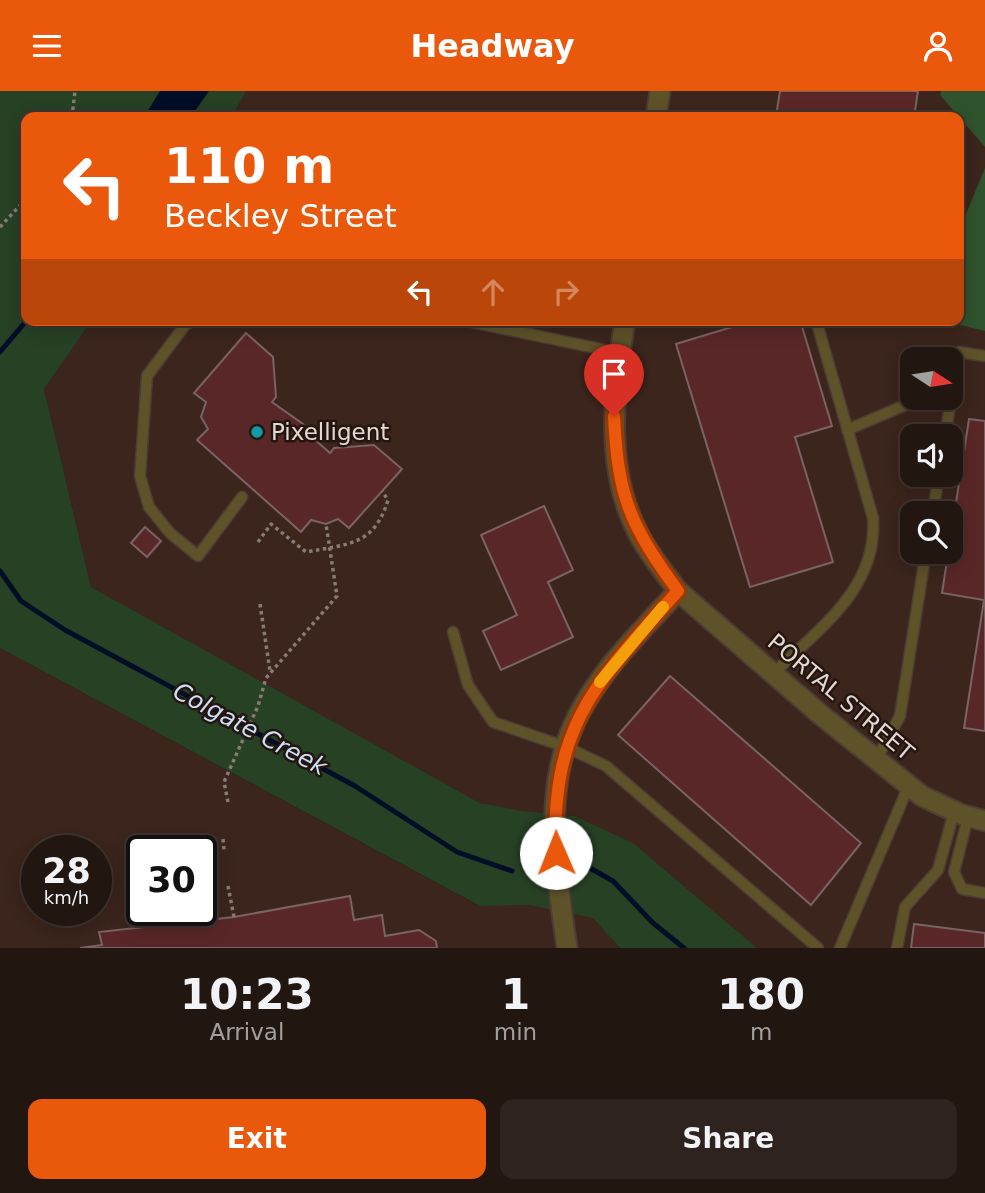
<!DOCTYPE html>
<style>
body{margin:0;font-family:"DejaVu Sans",sans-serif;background:#2e231f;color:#f1f3f6;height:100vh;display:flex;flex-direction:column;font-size:26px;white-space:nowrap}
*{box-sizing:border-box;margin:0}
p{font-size:23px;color:#a29f9f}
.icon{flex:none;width:38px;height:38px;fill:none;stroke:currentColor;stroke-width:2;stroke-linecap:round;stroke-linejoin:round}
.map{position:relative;height:857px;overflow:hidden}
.drawer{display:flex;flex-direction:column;background:#221611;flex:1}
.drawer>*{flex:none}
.banner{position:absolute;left:21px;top:21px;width:943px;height:214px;border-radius:14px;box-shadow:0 4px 18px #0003,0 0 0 2px #3f3531;background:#ea580c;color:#fff;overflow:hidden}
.needle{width:46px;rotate:102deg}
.buttons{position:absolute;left:900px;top:256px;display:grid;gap:14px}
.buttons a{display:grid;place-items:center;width:63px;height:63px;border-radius:14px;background:#221611;box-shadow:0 4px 18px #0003,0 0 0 2px #3f3531;font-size:35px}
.speed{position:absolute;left:21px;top:744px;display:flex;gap:14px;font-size:35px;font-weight:700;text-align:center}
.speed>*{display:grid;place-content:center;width:91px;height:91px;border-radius:50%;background:#221611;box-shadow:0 4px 18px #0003,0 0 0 2px #3f3531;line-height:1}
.speed small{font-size:18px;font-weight:400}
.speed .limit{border:4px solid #111;border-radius:10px;background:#fff;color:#111}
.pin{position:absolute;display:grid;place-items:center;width:60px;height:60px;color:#fff;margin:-72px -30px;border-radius:50% 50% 50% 0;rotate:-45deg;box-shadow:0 0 7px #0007}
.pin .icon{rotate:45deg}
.me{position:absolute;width:77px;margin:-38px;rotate:359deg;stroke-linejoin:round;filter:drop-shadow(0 0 5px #0008)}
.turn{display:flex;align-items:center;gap:24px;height:147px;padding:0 28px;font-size:32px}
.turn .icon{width:91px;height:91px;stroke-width:2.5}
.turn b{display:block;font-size:49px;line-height:60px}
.lanes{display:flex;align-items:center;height:66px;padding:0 28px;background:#0003;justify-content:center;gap:35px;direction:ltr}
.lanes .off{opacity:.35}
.eta{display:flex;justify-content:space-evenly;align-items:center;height:119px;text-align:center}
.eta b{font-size:42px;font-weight:800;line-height:49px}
.cta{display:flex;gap:14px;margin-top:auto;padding:14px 28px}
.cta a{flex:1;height:80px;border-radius:14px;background:#ea580c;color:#fff;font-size:28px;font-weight:800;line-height:80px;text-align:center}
.cta a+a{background:#2e231f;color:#f1f3f6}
header{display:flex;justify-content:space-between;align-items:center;height:91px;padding:0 28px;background:#ea580c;color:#fff;font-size:32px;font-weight:800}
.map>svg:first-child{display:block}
.built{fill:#3b251c;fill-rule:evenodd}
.green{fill:#274125}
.forest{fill:#2f532c}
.water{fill:#000d27}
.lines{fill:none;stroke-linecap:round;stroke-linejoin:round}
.stream{stroke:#000d27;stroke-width:5}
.building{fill:#5a2728;stroke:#796363;stroke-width:2}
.lane-casing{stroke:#4b3c35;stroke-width:13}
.street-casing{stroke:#4b3c35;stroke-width:23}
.path{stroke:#887a75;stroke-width:3.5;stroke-dasharray:3.5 3.5;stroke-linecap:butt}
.lane{stroke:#5e5229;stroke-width:10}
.street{stroke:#5e5229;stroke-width:19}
.route-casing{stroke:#983908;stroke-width:18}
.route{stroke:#ea580c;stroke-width:12}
.slow{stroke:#f59e0b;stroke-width:12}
.culture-dot{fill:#0f9aa8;stroke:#24150e;stroke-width:2.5}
.labels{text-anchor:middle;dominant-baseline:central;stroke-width:5;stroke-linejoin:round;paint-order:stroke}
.poi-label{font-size:23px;fill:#e4d8d4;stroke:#24150e;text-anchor:start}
.street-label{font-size:23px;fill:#e4d8d4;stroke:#24150e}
.water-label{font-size:24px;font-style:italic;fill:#cbdff9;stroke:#24150e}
</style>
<header><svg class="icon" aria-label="menu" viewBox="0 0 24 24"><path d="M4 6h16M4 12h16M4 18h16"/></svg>Headway<svg class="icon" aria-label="person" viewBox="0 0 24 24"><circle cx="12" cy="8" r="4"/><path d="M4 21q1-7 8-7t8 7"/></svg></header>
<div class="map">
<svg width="985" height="857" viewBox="0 0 985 857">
<rect width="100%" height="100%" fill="#2e1e17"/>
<g class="built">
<path d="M246 0H985V857H757L633 752 480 712 91 496 44 298 92 229H959V26H232ZM912 268H950V306H912ZM912 345H950V383H912ZM912 422H950V460H912Z"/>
<path d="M0 557 479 815 529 814 593 827 620 857H0ZM37 760H96V819H37ZM142 760H201V819H142Z"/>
</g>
<polygon class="green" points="0,0 246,0 232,26 26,26 26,229 92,229 44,298 91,496 480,712 522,720 574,725 633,752 757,857 620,857 593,827 529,814 480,815 0,557"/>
<g class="forest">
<polygon points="941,0 985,0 985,56 940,4"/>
<polygon points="985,77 985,240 940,229 959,229 959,140"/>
</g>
<polygon class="water" points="160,0 209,0 191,26 144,26"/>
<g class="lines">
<g class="stream">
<polyline points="0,261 27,229"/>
<polyline points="0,480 21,510 65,539 355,695 457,761 512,780"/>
<polyline points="581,772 613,790 653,832 684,857"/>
</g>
</g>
<g class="building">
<polygon points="780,0 918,0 914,26 776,25"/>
<polygon points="755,229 800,229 832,335 795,346 833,471 750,496 676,253"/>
<polygon points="246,242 273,266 276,306 272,311 303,333 313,347 330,362 334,357 374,354 402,378 349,437 338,428 326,433 311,429 301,441 197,349 208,338 201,326 206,311 194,302"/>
<polygon points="969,328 985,330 985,640 964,637 984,509 942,502"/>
<polygon points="544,415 573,479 548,491 573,546 501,579 483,540 517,524 481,444"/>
<polygon points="145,436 161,450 147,466 131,452"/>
<polygon points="670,585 861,752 811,814 618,644"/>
<polygon points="350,805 354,829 382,824 385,845 419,839 436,850 437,857 80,857 102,854 99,841 234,826"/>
<polygon points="914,833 985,842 985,857 911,857"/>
</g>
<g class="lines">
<defs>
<g id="lane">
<polyline points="193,229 185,234 147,285 140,385 149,416 170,442 198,465 242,406"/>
<polyline points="462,229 620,262"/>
<polyline points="916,268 916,264"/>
<polyline points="847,339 910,312 912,298"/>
<polyline points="945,345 959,261 985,265"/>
<polyline points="933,422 939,383"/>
<polyline points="453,541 468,594 493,631 566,656 606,675 818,857"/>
<path d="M773 583C818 538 878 498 873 427L816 229"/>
<polyline points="876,669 900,625 926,460"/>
<polyline points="968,726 954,781 962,798 985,802"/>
<polyline points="840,857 909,694"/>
<polyline points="897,857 905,816 938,779 954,721"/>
</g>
<g id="street">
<polyline points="656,26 660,0"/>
<path d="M625 229C614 299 604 376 638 442 649 463 664 481 678 500L821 624 922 705 960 723 985 730"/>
<path d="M567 857C557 790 544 710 569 645 590 589 638 544 678 500"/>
</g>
</defs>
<use href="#lane" class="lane-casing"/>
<use href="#street" class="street-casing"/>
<g class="path">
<polyline points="72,26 75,0"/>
<polyline points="0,136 26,108"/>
<path d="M258 451 271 433 306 461C348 453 374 455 388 409L382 400"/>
<polyline points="260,513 270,580"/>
<polyline points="228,711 224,691 258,615 266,587 337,505 326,433"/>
<polyline points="223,748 224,759"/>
<polyline points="228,795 234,826"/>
</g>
<use href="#lane" class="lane"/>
<use href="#street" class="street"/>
</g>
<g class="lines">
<defs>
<path id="route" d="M556 762C550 634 598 589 678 500 630 434 618 407 614 325"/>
</defs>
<use href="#route" class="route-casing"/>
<use href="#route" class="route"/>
<polyline class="slow" points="600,591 663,516"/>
</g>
<circle class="culture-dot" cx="257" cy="341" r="7"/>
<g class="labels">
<g class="poi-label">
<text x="271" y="341">Pixelligent</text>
</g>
<g class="street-label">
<text transform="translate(841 606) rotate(40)">PORTAL STREET</text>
</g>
<g class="water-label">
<text transform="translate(250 638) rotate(28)">Colgate Creek</text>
</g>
</g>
</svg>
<div class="buttons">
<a><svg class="needle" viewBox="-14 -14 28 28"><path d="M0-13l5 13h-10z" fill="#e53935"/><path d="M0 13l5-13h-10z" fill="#a29f9f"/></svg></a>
<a><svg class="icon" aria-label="sound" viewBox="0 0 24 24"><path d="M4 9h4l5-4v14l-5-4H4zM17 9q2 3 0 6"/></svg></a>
<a><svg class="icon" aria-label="search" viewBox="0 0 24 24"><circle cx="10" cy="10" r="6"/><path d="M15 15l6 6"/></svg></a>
</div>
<div class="speed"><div>28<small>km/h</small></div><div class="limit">30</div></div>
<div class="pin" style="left:614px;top:325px;background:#d93025"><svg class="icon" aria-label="arrive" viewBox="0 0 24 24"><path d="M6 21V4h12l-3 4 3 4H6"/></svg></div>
<svg class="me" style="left:556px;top:762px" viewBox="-20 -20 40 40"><circle r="19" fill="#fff"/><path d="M0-13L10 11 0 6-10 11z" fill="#ea580c"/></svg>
<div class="banner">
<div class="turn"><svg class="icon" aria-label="left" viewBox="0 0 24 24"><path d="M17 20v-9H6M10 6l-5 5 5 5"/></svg><div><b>110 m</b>Beckley Street</div></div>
<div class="lanes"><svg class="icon" aria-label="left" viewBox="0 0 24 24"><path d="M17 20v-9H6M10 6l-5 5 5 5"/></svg><svg class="icon off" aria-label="ahead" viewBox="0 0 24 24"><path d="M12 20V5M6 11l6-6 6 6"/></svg><svg class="icon off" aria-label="right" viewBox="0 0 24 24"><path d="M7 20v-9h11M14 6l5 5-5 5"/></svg></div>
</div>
</div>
<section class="drawer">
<div class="eta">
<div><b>10:23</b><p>Arrival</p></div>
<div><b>1</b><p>min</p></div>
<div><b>180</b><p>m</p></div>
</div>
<div class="cta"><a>Exit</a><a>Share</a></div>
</section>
